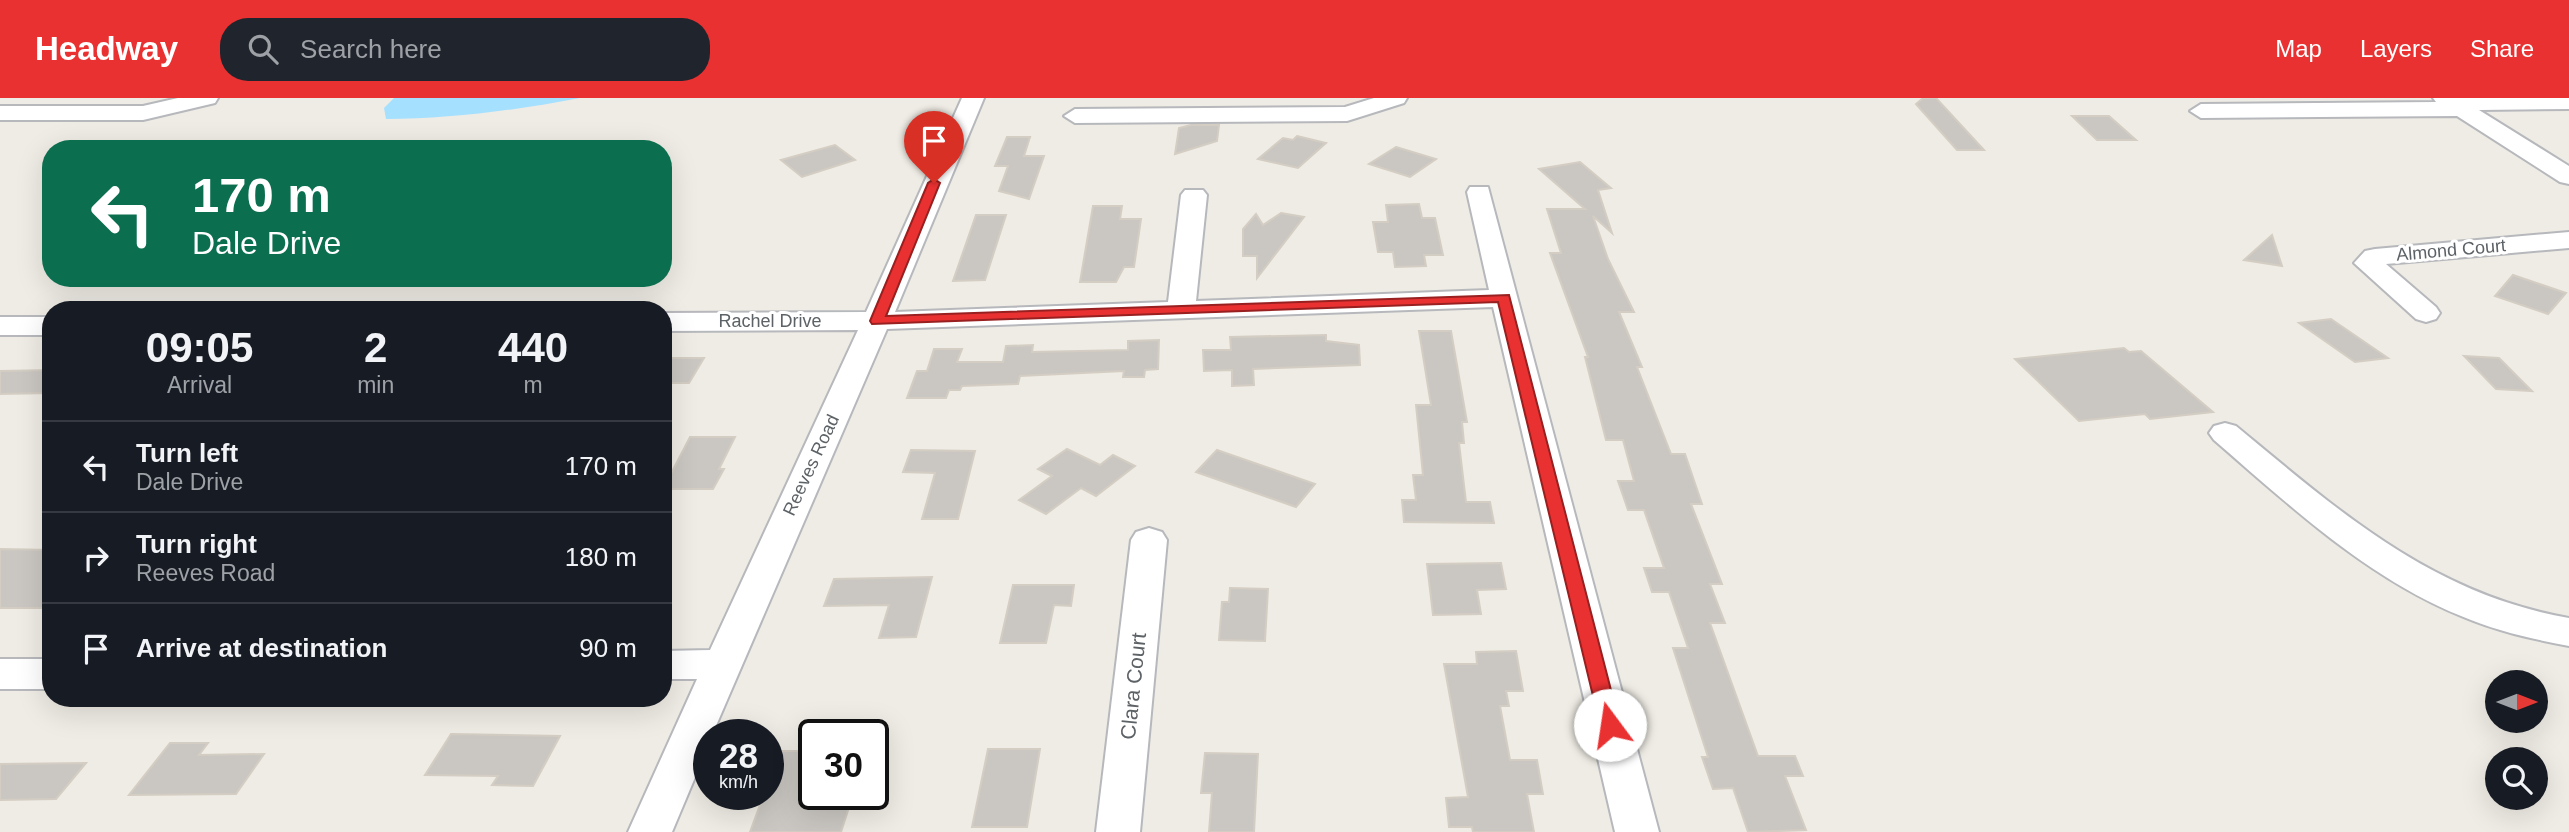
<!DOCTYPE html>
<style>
body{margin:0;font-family:Helvetica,sans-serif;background:#20242c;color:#f1f3f6;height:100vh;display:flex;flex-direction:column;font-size:26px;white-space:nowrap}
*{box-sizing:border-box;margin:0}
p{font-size:23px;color:#9ea1a6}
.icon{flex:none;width:38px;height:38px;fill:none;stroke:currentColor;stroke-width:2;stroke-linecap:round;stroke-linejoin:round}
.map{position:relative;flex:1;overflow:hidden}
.drawer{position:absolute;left:42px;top:203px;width:630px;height:406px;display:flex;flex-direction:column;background:#171b24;border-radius:28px;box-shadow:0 7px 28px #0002}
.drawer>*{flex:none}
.top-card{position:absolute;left:42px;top:42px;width:630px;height:147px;border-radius:28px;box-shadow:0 7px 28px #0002;background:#0b6e4f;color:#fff;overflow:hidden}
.needle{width:46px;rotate:90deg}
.buttons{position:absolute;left:2485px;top:572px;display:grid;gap:14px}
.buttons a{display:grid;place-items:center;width:63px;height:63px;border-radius:50%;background:#171b24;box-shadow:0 7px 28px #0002;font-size:35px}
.speed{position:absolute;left:693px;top:621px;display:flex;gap:14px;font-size:35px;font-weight:700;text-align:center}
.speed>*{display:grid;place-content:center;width:91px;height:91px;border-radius:50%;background:#171b24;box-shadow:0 7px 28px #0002;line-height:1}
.speed small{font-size:18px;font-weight:400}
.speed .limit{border:4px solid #111;border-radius:10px;background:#fff;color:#111}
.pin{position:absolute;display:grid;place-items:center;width:60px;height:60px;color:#fff;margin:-72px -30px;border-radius:50% 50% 50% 0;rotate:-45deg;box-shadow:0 0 7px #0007}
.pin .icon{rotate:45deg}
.me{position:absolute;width:77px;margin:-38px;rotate:346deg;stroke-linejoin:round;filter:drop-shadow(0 0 5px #0008)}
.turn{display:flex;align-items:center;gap:24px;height:147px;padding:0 35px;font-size:32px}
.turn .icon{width:91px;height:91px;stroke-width:2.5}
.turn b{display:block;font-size:49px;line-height:60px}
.eta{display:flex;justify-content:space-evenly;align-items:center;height:119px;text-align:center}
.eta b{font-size:42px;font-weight:700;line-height:49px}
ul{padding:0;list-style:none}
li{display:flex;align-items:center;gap:21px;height:91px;padding:0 35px;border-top:2px solid #363941}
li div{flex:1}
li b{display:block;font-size:26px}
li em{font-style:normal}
header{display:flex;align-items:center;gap:42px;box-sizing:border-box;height:98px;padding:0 35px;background:#ea3132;color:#fff}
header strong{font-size:33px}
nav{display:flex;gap:38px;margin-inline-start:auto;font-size:24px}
.search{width:490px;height:63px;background:#20242c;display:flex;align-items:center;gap:18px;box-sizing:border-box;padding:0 24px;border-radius:28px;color:#9ea1a6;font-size:26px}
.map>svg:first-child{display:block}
.water{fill:#a6e0ff}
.building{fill:#cac7c2;stroke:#d4cdc3;stroke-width:2}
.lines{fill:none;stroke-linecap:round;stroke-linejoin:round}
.minor-casing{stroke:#b6b8bc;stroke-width:4}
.minor{fill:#fff;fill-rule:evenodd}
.route{fill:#ea3132;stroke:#982020;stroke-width:2}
.labels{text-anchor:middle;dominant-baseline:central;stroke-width:6;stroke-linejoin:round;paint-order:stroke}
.street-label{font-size:18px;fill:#5d6266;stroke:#fff}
.near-street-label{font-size:21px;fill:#5d6266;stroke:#fff}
</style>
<header>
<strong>Headway</strong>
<div class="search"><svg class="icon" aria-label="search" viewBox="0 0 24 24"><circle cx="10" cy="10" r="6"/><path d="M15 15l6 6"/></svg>Search here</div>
<nav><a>Map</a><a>Layers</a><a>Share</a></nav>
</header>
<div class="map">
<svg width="2569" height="734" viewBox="0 0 2569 734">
<rect width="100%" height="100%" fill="#efece5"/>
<path class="water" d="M394 0H580C517 12 450 21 386 21L384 10Z"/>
<g class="building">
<polygon points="1923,0 1936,0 1984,52 1957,52 1916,6"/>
<polygon points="2072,18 2109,18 2136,42 2097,42"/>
<polygon points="1191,27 1219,27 1217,43 1175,56 1179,30"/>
<polygon points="1297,38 1326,45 1298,70 1258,61 1283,40 1293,42"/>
<polygon points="1007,39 1030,39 1024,58 1044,58 1029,101 999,93 1008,68 995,68"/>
<polygon points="835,47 855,62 802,79 781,62"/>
<polygon points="1396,49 1436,61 1410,79 1369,66"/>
<polygon points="1580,64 1611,90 1598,92 1612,135 1593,118 1608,161 1634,214 1619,214 1642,269 1637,269 1671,356 1685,356 1702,406 1691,406 1722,486 1710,486 1725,525 1710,525 1758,658 1795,658 1803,678 1785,678 1806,732 1748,734 1733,690 1713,691 1702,659 1708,659 1673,550 1688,550 1669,494 1652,494 1644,470 1664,470 1644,412 1628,412 1618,383 1634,383 1623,342 1606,342 1585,259 1588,259 1550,155 1561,155 1547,111 1585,111 1539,71"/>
<polygon points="1419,106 1422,120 1435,120 1443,157 1424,157 1426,168 1395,169 1393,154 1378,154 1373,124 1388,124 1386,107"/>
<polygon points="1093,108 1122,108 1120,121 1141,121 1134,169 1124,169 1116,184 1080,184"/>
<polygon points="1281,115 1304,119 1257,180 1257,158 1243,158 1243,131 1256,116 1263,127"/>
<polygon points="976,117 1006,117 985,182 953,183"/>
<polygon points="2272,137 2282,168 2244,162"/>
<polygon points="2513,177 2566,195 2548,216 2495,198"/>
<polygon points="2331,221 2388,260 2355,264 2299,225"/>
<polygon points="1419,233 1451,233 1467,324 1462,324 1464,345 1459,345 1466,404 1490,404 1494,425 1404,424 1402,402 1416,402 1413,377 1423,377 1416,307 1431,307"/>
<polygon points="1326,237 1326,243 1359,247 1360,267 1253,271 1254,287 1232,288 1232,272 1204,273 1203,252 1231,252 1230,239"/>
<polygon points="1159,242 1158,271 1145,272 1144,279 1123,279 1124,273 1020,278 1018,286 962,288 960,292 949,292 946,300 907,300 917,273 927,273 934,251 962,251 957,264 1003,264 1006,248 1033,247 1032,254 1128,252 1128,243"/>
<polygon points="2124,250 2129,254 2141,253 2213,314 2150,321 2145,316 2079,323 2015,261"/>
<polygon points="2464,258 2499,260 2532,293 2496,291"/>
<polygon points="670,260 704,260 689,285 663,285 663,272"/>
<polygon points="51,272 51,295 0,296 0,273"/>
<polygon points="690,339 735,339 719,371 724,371 713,391 663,391"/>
<polygon points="1067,351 1100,367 1113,357 1135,368 1096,398 1081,390 1046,416 1019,402 1052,378 1038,371"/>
<polygon points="911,352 975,353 958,421 922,421 935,375 903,374"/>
<polygon points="1217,352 1315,386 1296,409 1196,374"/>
<polygon points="0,451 51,452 51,510 0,510"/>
<polygon points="1501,465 1506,491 1477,492 1481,516 1433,517 1427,466"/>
<polygon points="932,479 916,539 879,540 889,507 824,508 834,481"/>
<polygon points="1013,487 1074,487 1071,508 1054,507 1046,545 1000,545"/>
<polygon points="1230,490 1268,491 1265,543 1219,542 1222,504 1229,504"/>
<polygon points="1516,553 1523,593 1506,593 1509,608 1500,608 1510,662 1537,662 1543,696 1527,696 1534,734 1473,734 1472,729 1449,729 1446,700 1468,699 1444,566 1477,566 1476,554"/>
<polygon points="451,636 560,638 533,688 492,687 498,678 425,677"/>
<polygon points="170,645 208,645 199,657 264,656 236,696 129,697"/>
<polygon points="988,651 1040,651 1027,729 972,729"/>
<polygon points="781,653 814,653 814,696 853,697 841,734 750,734 764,696 768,696 768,686"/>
<polygon points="1205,655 1258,656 1254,734 1209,734 1212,695 1201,695"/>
<polygon points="86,665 56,701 0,702 0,666"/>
</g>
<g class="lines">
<defs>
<g id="minor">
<polygon points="178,0 218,0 215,5 143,22 0,22 0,8 143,8"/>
<polygon points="962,0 984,0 895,214 1168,204 1181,97 1185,92 1203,92 1207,97 1196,203 1489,192 1467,94 1470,89 1488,89 1659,734 1615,734 1493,209 887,231 712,637 709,637 709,646 672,734 628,734 697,581 663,581 663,553 710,552 858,232 663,233 663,215 866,214"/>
<polygon points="1374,0 1407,0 1404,5 1347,23 1075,25 1064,18 1075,11 1345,9"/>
<polygon points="2433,0 2569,0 2569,11 2479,12 2569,68 2569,86 2560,84 2457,18 2201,20 2190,13 2201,6 2436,4"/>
<polygon points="2569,134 2569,150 2386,166 2436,209 2440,215 2436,221 2426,224 2416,221 2354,165 2365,153 2375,151"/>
<rect x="0" y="219" width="51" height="18"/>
<path d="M2225 325 2236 328C2340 414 2432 496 2569 520V548C2532 541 2496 533 2461 518 2367 480 2289 407 2214 342L2209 335 2214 328Z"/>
<polygon points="1149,430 1162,434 1167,442 1140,734 1096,734 1131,442 1136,434"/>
<rect x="0" y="561" width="51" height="30"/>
</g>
</defs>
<use href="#minor" class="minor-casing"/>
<use href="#minor" class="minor"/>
</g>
<polygon class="route" points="934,81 940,85 886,218 1509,197 1620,627 1617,633 1603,633 1600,627 1498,204 872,226 870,223 928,85"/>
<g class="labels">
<g class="street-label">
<text transform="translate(2451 152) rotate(-5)">Almond Court</text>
<text x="770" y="223">Rachel Drive</text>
<text transform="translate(811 367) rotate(-65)">Reeves Road</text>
</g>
<g class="near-street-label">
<text transform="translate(1133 588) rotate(-84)">Clara Court</text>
</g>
</g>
</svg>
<div class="buttons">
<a><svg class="needle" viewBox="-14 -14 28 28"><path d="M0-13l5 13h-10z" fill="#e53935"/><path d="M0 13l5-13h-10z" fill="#9ea1a6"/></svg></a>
<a><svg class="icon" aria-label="search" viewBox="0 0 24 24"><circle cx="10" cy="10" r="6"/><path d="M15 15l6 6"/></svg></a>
</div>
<div class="speed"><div>28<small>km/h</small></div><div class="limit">30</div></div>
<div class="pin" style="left:934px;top:85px;background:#d93025"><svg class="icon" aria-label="arrive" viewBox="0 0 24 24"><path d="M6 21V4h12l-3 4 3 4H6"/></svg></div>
<svg class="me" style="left:1610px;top:627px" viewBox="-20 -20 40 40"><circle r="19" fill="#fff"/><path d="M0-13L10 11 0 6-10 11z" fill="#ea3132"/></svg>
<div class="top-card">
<div class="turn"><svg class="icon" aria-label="left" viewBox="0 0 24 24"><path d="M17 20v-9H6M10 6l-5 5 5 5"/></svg><div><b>170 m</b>Dale Drive</div></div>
</div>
<section class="drawer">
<div class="eta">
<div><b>09:05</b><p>Arrival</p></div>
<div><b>2</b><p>min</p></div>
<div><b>440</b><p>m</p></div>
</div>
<ul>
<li><svg class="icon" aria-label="left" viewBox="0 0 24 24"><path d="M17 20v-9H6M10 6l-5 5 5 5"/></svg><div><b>Turn left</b><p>Dale Drive</p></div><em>170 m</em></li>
<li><svg class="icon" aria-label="right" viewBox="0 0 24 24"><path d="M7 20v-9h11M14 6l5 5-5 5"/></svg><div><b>Turn right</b><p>Reeves Road</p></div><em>180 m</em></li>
<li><svg class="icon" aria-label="arrive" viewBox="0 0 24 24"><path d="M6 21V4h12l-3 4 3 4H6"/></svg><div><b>Arrive at destination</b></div><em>90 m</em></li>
</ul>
</section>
</div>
